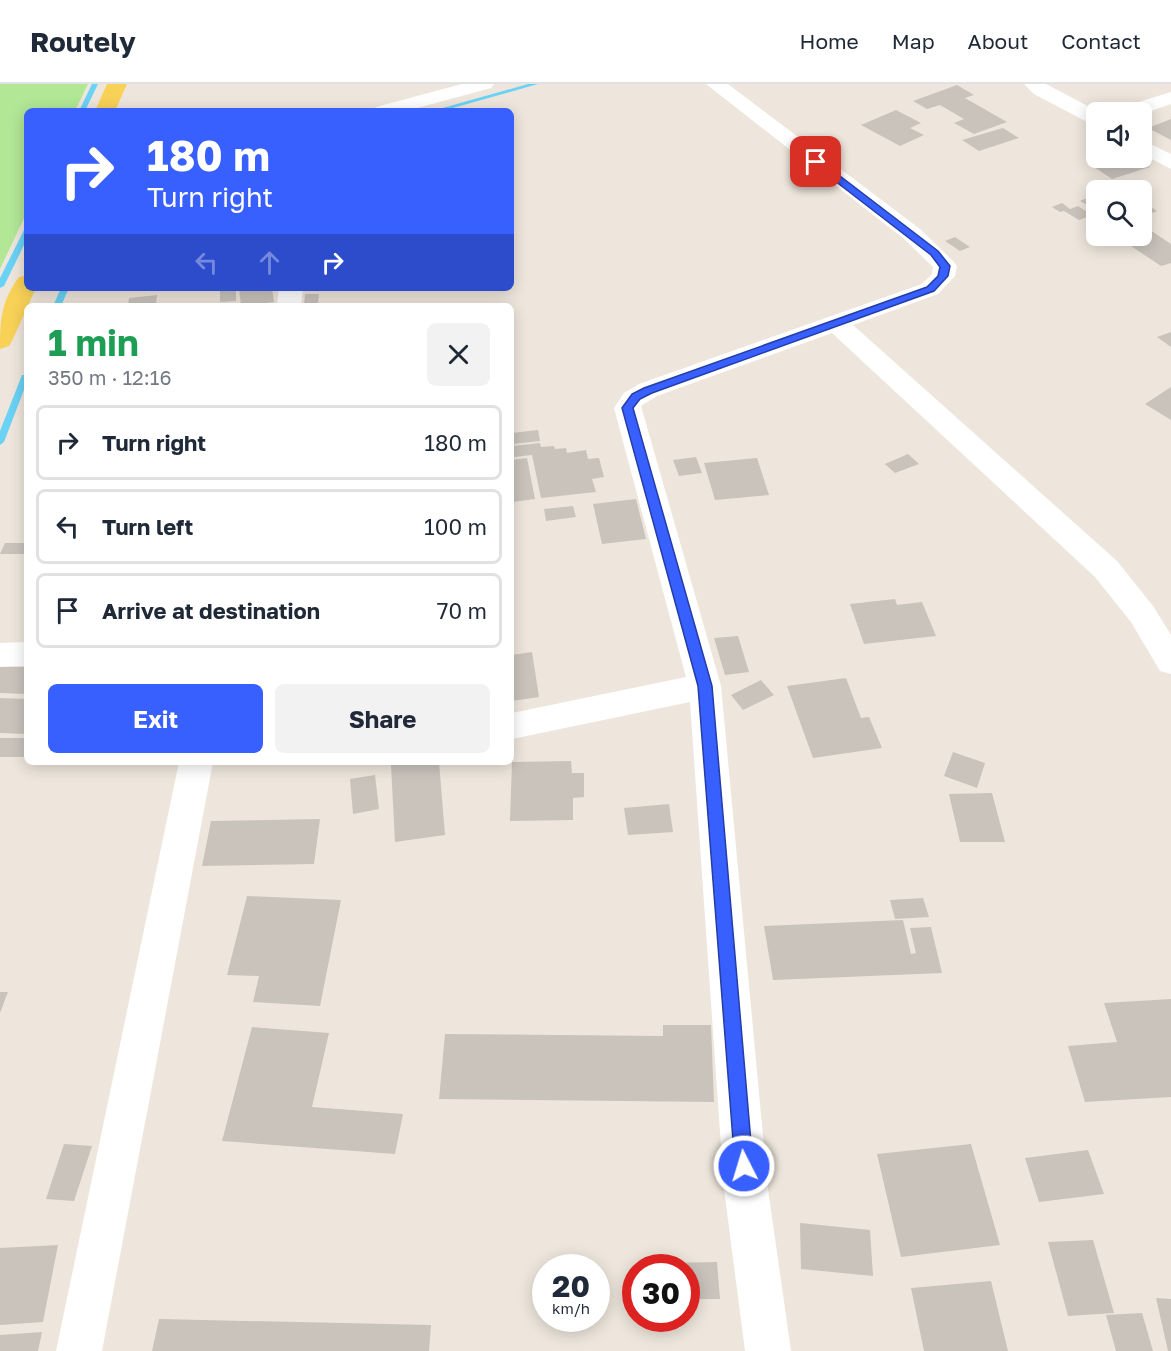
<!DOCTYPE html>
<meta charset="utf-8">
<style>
body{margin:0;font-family:"Golos Text",sans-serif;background:#f2f2f3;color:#1f2937;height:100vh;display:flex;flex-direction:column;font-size:22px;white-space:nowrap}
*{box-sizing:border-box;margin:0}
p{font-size:20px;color:#747a83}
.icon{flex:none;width:33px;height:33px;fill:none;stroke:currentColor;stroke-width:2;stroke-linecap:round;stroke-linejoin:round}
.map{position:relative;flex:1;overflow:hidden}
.drawer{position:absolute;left:24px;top:219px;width:490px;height:462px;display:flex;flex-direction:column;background:#fff;border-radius:9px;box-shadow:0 3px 15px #0003}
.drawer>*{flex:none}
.hud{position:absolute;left:24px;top:24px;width:490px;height:183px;border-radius:9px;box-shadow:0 3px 15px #0003;background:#385fff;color:#fff;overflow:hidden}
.tools{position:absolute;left:1086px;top:18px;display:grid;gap:12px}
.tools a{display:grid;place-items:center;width:66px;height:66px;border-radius:9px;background:#fff;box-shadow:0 3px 15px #0003;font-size:30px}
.speed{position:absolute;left:532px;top:1170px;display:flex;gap:12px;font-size:30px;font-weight:700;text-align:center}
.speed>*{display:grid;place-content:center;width:78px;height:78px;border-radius:50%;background:#fff;box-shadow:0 3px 15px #0003;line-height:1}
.speed small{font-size:15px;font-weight:400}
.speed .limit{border:9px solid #d22;background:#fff;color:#111}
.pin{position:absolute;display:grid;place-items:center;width:51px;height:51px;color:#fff;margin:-26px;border-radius:12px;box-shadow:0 3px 9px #0006}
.me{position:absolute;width:66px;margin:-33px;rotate:355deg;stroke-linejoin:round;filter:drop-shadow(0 0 4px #0008)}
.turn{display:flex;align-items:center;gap:21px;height:126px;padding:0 24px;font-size:27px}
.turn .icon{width:78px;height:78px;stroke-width:2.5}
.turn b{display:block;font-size:42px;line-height:51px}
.lanes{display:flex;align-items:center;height:57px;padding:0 24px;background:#0003;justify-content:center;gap:30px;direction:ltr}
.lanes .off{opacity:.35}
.round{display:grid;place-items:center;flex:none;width:63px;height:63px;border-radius:9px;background:#f2f2f3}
.headline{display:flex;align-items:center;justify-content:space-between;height:102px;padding:0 24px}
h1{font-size:36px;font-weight:700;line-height:45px;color:#1e9e55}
.button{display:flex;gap:12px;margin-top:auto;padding:12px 24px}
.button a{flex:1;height:69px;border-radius:9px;background:#385fff;color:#fff;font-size:24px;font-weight:700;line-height:69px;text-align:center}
.button a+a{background:#f2f2f3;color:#1f2937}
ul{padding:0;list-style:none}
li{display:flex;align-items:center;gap:18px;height:75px;margin:0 12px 9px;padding:0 12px;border:3px solid #e0e1e3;border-radius:9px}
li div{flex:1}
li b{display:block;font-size:22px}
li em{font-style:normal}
header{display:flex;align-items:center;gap:36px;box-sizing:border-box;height:84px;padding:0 30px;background:#fff;border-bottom:2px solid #e0e1e3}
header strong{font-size:28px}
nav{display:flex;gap:33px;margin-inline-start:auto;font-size:21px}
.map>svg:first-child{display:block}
.green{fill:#b2e796}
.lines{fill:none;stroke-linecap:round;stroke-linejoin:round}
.stream{fill:#6ad2f5;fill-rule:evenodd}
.building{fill:#c9c3bc}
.minor{fill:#fff;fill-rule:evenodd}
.major{fill:#f8d157;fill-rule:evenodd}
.route{fill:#385fff;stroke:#243ea6;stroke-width:1.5}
</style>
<header>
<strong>Routely</strong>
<nav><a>Home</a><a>Map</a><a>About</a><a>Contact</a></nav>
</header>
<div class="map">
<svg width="1171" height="1267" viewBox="0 0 1171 1267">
<rect width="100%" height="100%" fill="#eee6dc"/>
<polygon class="green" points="0,0 88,0 75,27 27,27 27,128 0,185"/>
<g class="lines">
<g class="stream">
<polygon points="92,0 98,0 85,27 79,27"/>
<polygon points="528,0 538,0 442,27 432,27"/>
<polygon points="24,146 27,146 27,155 4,202 0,204 0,194"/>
<polygon points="61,204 69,204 61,222 53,222"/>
<polygon points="22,291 27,291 27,298 4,358 0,361 0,347"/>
</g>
</g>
<g class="building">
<polygon points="957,1 974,11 965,14 1007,38 974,50 954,39 964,35 940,21 927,25 913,17"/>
<polygon points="896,26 921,39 910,44 924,51 900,62 861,41"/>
<polygon points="1171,35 1171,56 1148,44"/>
<polygon points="1003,44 1019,54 979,67 962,56"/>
<polygon points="1115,74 1135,74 1150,83 1112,95 1091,81"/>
<polygon points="1096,110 1096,126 1080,117"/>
<polygon points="1142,117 1157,127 1142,133"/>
<polygon points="1062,119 1070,125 1078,122 1092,131 1079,136 1064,127 1060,128 1052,123"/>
<polygon points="1150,146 1171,160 1171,179 1161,182 1122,156 1142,152 1142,149"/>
<polygon points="955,153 970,163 960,167 945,157"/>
<polygon points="236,204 236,217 220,218 220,205"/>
<polygon points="239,204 272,204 274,218 241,222"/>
<polygon points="305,210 319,210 318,221 304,222"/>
<polygon points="157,211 156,222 128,222 129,214"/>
<polygon points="1171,248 1171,263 1157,253"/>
<polygon points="1171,303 1171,336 1145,320"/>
<polygon points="538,346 540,357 513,360 512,349"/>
<polygon points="540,359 541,363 554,362 555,365 566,364 567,369 586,366 588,375 599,374 604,393 592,395 596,408 541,414 532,371 514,373 512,362"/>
<polygon points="908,370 919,380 895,389 885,380"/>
<polygon points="696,373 702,389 679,392 673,376"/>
<polygon points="527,374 535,415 512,418 512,376"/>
<polygon points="757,374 769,411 715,416 704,379"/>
<polygon points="636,415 646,455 602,460 593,420"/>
<polygon points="573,422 576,433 546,437 544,425"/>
<polygon points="5,459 27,459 27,470 0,470"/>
<polygon points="895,515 897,521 922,518 936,552 864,560 850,520"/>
<polygon points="738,552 749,588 725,591 714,554"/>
<polygon points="532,568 539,613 512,617 512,571"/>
<polygon points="0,582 27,583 27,610 0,609"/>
<polygon points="846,594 861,634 869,633 882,664 813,674 787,602"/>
<polygon points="761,596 774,611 743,626 731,611"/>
<polygon points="0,614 27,615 27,650 0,649"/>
<rect x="0" y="654" width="27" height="19"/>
<polygon points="953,668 985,679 977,704 944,692"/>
<polygon points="571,677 572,689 584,689 584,713 573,714 573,736 510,737 512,678"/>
<polygon points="417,678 439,678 445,751 395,758 391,681"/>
<polygon points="375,691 379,725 353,730 350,695"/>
<polygon points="992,709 1005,758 960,758 949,710"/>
<polygon points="669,720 673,748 628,751 624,724"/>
<polygon points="320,735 314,780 202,782 211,737"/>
<polygon points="247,812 341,816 320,922 253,918 259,892 227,891"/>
<polygon points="923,814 929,833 895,835 890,816"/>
<polygon points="903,836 911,870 916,869 910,844 931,843 942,889 773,896 764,842"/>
<polygon points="0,908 8,908 0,929"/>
<polygon points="1171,915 1171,1013 1085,1018 1068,962 1117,958 1104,919"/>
<polygon points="663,941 711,941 714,1018 439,1015 445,950 663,952"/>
<polygon points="252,943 329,949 312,1023 403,1030 395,1070 222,1057"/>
<polygon points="64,1060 92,1062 74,1117 46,1115"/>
<polygon points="971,1060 1000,1161 901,1173 877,1070"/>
<polygon points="1088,1066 1104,1110 1039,1118 1025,1074"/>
<polygon points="800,1139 870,1146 873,1192 801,1185"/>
<polygon points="1093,1156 1114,1229 1068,1232 1048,1158"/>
<polygon points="58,1161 43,1238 0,1241 0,1164"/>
<polygon points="717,1178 720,1215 687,1215 687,1184 666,1184 666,1179"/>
<polygon points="991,1197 1008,1267 924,1267 911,1204"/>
<polygon points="1156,1214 1171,1215 1171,1267 1168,1267"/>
<polygon points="1142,1229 1153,1267 1116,1267 1106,1231"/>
<polygon points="159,1235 431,1241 429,1267 152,1267"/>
<polygon points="42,1248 38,1267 0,1267 0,1251"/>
</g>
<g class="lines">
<g class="minor">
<polygon points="462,0 494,0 491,4 406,27 373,27 376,23"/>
<polygon points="706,0 728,0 920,145 953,177 957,182 955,192 938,210 853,241 1117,477 1153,522 1171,551 1171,590 1160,587 1131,538 1095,493 832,249 657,312 641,322 721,602 768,1105 791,1267 745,1267 724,1105 690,618 512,655 512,629 686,593 614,324 624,309 639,300 922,200 932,190 933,183 904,155"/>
<polygon points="1024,0 1046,0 1099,28 1096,28 1096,41 1089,39 1034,10"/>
<polygon points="1171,8 1171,20 1142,30 1116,28 1119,24"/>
<polygon points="1142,56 1171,70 1171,85 1142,70"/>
<polygon points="279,204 303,204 301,222 277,222"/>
<polygon points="27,558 27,582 0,583 0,559"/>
<polygon points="179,678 213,678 102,1267 56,1267"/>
</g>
<g class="major">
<polygon points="107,0 127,0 115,27 95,27"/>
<path d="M27 191V204H36L12 257 9 262 0 265C0 235 1 218 19 193Z"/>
</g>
</g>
<polygon class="route" points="813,76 819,76 938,167 950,182 948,192 934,207 652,309 640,315 633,324 712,602 753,1082 750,1089 744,1091 738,1089 735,1082 698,602 622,324 632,310 644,304 927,203 938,192 940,183 931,171 813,80"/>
</svg>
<div class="tools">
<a><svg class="icon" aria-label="sound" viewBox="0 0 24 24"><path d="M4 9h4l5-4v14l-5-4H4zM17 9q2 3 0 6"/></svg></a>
<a><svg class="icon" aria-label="search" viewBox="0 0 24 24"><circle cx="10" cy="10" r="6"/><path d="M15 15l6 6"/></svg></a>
</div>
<div class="speed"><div>20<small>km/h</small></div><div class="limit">30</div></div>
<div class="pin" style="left:816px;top:78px;background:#d93025"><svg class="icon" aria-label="arrive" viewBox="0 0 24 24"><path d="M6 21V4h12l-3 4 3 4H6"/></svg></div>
<svg class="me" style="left:744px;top:1082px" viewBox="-20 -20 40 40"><circle r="17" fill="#385fff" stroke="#fff" stroke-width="3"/><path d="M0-11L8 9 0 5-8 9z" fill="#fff"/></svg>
<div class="hud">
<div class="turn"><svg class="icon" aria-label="right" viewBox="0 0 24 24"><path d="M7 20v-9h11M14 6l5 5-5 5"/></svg><div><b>180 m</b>Turn right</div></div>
<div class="lanes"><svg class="icon off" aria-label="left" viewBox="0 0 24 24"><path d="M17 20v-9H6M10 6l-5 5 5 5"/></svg><svg class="icon off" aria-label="ahead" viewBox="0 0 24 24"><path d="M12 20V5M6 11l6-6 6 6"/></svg><svg class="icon" aria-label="right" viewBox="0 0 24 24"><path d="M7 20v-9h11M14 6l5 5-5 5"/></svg></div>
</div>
<section class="drawer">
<div class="headline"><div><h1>1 min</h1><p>350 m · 12:16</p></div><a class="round"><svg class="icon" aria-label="close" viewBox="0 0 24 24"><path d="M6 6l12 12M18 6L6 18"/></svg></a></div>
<ul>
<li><svg class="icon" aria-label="right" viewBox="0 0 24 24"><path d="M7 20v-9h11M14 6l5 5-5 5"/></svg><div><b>Turn right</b></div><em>180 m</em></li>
<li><svg class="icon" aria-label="left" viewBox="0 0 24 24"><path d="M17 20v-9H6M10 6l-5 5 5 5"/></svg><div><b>Turn left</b></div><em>100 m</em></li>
<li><svg class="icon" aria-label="arrive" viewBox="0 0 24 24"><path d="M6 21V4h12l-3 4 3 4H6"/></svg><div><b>Arrive at destination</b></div><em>70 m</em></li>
</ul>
<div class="button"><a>Exit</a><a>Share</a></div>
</section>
</div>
